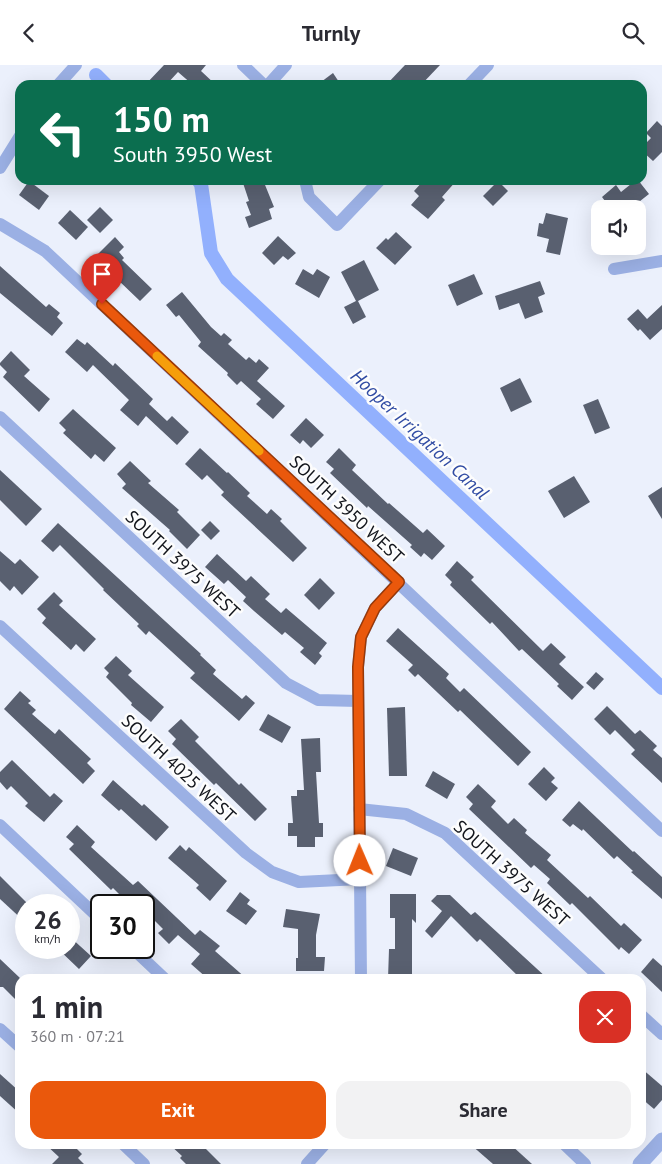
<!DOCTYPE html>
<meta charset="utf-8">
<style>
body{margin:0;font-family:"PT Sans",sans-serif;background:#f2f2f3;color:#2b2b33;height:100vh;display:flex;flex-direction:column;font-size:19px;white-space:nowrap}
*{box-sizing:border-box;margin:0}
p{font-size:16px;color:#7c7c81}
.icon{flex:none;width:28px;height:28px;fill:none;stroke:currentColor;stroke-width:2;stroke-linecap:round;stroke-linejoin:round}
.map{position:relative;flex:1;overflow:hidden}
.drawer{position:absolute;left:15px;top:909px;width:631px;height:175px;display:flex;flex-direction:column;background:#fff;border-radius:15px;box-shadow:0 5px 20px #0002}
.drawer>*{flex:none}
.top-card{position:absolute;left:15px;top:15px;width:632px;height:105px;border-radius:15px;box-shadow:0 5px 20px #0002;background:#0b6e4f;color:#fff;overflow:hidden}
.controls{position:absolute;left:591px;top:135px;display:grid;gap:10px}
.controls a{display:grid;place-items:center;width:55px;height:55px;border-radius:10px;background:#fff;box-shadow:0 5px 20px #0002;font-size:25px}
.speed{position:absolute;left:15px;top:829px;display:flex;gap:10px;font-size:25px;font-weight:700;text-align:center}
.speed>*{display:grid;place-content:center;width:65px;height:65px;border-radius:50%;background:#fff;box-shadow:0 5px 20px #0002;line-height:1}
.speed small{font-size:12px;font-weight:400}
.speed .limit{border:2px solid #111;border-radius:8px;background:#fff;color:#111}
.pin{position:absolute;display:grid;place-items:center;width:42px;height:42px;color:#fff;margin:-51px -21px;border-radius:50% 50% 50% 0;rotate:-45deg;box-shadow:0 0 5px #0007}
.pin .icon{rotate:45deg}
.me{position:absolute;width:55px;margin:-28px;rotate:359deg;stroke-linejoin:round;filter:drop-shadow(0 0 4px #0008)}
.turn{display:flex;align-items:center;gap:18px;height:105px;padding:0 15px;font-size:22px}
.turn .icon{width:65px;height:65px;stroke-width:2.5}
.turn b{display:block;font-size:35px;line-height:42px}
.round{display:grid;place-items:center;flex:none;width:52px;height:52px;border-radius:15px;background:#f2f2f3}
.overview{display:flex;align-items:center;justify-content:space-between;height:85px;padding:0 15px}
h1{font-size:30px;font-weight:600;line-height:38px}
.primary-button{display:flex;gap:10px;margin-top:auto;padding:10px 15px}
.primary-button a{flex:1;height:58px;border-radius:15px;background:#ea580c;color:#fff;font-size:20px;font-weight:600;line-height:58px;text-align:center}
.primary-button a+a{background:#f2f2f3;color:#2b2b33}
header{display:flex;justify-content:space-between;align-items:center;height:65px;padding:0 15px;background:#fff;font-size:22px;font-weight:600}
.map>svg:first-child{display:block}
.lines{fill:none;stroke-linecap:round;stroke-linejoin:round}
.canal{stroke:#92b0fd;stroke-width:14}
.building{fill:#596070}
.minor{stroke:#9bb0e4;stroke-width:12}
.tertiary{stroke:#9bb0e4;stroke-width:15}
.route-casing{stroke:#983908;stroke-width:12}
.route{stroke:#ea580c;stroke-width:9}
.slow{stroke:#f59e0b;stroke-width:9}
.labels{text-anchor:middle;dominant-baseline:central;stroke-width:5;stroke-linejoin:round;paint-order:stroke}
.street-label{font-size:18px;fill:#12151c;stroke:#fdfdfd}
.water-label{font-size:19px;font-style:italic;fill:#304ba3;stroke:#fdfdfd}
</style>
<header><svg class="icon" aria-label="back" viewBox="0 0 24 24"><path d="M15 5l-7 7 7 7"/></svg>Turnly<svg class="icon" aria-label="search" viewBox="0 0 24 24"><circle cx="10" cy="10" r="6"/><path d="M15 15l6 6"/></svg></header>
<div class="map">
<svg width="662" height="1099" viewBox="0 0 662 1099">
<rect width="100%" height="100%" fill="#ebf0fc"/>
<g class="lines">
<g class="canal">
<polyline points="96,10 106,20"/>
<polyline points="198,115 201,119 211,188 227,214 662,623"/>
</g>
</g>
<g class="building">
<polygon points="164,0 206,0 201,6 216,20 193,20 178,7 166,20 145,20"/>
<polygon points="405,0 440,0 421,20 386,20"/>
<polygon points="333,8 341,20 317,20"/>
<polygon points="657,56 662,61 662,87 653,96 642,86 642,82 651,73 646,68"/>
<polygon points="242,115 263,115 274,142 269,144 272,154 249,163 245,152 251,150 246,137 249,136"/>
<polygon points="424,115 457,115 442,132 445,135 428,154 411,140 419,131 414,126"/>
<polygon points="636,115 638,115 649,129 630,144 611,144 602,132 616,120 621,127"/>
<polygon points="29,116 49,131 39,145 19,130"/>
<polygon points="498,116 508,126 493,141 483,131"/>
<polygon points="100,142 113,155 100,168 87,155"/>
<polygon points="70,145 88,162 76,175 58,158"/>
<polygon points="546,148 568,153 560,190 546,187 549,174 537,171 539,158 543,159"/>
<polygon points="396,167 412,182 395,200 376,183 386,173 388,175"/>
<polygon points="278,171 296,188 288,195 283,191 274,200 262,188"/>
<polygon points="115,172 124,182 119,187 124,193 122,195 152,224 140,236 117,214 118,213 96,191"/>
<polygon points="364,195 379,225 358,236 366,252 353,259 344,242 356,236 341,207"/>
<polygon points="0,201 46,242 49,239 60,248 57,252 63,258 52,271 0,228"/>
<polygon points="303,204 313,210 317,204 330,212 319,233 295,219"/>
<polygon points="474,209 483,229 457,241 448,220"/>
<polygon points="540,216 545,229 538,232 543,247 525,254 519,238 499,245 495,231"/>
<polygon points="182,227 211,262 221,271 224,268 232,275 228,279 246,295 249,292 256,298 259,294 269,303 257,316 285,341 273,354 256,339 261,334 241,316 237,320 227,310 228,308 198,281 201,277 179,250 176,252 166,240"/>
<polygon points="662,240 662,264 650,275 640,264 638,266 627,254 638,244 647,254"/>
<polygon points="77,274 85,280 87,277 113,301 115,298 153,334 149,339 167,356 172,351 189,367 177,380 146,351 138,361 120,345 129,335 93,300 87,307 65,287"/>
<polygon points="11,286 30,305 24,311 50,334 39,347 3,312 7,307 0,300 0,298"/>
<polygon points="520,313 532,337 511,347 500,323"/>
<polygon points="598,334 610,363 595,369 583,340"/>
<polygon points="73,344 116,383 104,397 95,389 91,394 63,368 66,365 59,358"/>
<polygon points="306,353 324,370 311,383 303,375 300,379 290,370"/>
<polygon points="200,383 227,408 228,407 250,428 247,431 267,449 271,444 282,454 280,456 307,483 293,497 221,430 224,427 207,410 202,415 185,399"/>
<polygon points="339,383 356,400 352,405 388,439 389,438 423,468 427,464 445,481 432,495 424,488 421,492 410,482 412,480 368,441 367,443 330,408 334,404 326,397"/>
<polygon points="130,396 151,416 148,418 179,445 177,447 200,470 187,484 169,466 170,465 122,423 126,419 117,409"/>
<polygon points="0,405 42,444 26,461 0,435"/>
<polygon points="574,411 590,437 564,453 548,426"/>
<polygon points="662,422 662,454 648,431"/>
<polygon points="210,456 220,466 211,475 201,465"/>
<polygon points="58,458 201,589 200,590 216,605 213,609 242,634 246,630 255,638 239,656 190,613 195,608 159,575 149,566 146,570 137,561 139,559 103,525 104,524 60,480 53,487 41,476"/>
<polygon points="0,486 15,499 20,494 39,512 22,530 14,521 10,526 0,516"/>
<polygon points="217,489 246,516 251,511 270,529 265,534 281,548 286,543 327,578 319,588 322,591 315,600 300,587 304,583 285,567 282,570 254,546 243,536 246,532 228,515 224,519 205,502"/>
<polygon points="457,496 474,512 471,515 543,586 551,578 566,592 559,599 584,622 572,635 557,621 559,619 522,584 519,586 492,557 490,559 450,520 452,517 445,510"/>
<polygon points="320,513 335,528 319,545 304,530"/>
<polygon points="54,527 63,536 59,540 96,574 84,587 76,579 71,585 42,558 46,553 37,544"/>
<polygon points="398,563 449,609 446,613 460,627 464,623 531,687 518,701 460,645 458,647 418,609 415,612 408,605 413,600 386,576"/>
<polygon points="116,591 132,606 128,610 164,642 151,657 131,640 132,638 106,612 109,608 104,603"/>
<polygon points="596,607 604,614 594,625 586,618"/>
<polygon points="20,626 31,636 28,638 36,645 32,649 55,669 59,664 91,694 87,698 95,706 83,719 4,644"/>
<polygon points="607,641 635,669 640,665 657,681 653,685 662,693 662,718 631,689 635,685 615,665 610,670 594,654"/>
<polygon points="405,642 407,711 389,711 387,643"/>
<polygon points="268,649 291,662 282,678 259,665"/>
<polygon points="181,654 199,672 195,676 239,720 241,718 267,744 255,756 216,718 214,720 172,679 176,674 168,666"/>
<polygon points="320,673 321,707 316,707 319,758 323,758 323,772 315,772 315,782 297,782 297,771 288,771 288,758 293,758 291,731 297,731 297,725 304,725 301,674"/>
<polygon points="12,695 50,732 54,728 63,736 44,757 25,741 28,738 11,721 7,725 0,717 0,707"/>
<polygon points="544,702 555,713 551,717 558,723 546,736 528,719"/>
<polygon points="433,706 455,719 447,734 425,721"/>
<polygon points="113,715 142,741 144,739 169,762 156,776 121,744 119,746 101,730"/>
<polygon points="478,719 496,736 491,742 508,759 514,753 527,765 525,768 551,790 547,795 588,833 590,831 621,861 624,858 642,875 629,889 621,882 619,885 572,838 570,840 547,818 550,814 534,800 531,803 469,744 473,739 466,732"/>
<polygon points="579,736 633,787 634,786 662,812 662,834 631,807 633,806 617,791 614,794 583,764 582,766 573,759 570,762 562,755"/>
<polygon points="77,760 95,777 91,782 133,820 138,816 195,870 200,865 220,881 215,886 247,914 208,914 191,899 200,889 178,870 169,879 158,868 163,864 144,845 144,840 130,840 113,823 111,825 69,784 74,779 66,772"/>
<polygon points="180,780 186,786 189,782 227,816 210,836 196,823 199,820 168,793"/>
<polygon points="393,783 418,793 411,811 386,801"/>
<polygon points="0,811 26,837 26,858 0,834"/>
<polygon points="240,827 250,835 247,839 257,846 246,860 226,846"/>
<polygon points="390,829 416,829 416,858 412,854 412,914 388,914 389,884 395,884 395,853 390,853"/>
<polygon points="437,830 450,830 471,850 475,847 548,914 521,914 480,874 477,877 451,851 432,873 425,866 442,846 431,836"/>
<polygon points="286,844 320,849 316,870 316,892 325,892 324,906 296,906 296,893 298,893 298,864 283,862"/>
<polygon points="69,871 91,891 79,904 56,882 69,882"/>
<polygon points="653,893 662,901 662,927 641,907"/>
<polygon points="0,894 20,913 20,939 3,922 0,922"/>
<polygon points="641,1003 662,1021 662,1035 654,1044 641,1033"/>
<polygon points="0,1009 20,1027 20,1049 0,1031"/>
<polygon points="45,1079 72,1079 82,1089 78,1093 84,1099 52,1099 59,1092"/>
<polygon points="169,1079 201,1079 221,1099 186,1099 180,1093 182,1091"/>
<polygon points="470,1079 510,1079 532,1099 493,1099"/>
</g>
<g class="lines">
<g class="minor">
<polyline points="243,0 264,20"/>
<polyline points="58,20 76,0"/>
<polyline points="268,20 286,0"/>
<polyline points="469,20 488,0"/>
<polyline points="0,103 20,71"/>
<polyline points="305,115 309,132 337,160 380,115"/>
<polyline points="0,159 45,186 662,766"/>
<polyline points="614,204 662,196"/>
<polyline points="0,352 286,618 318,635 358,636"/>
<polyline points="0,561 246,788 272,807 299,817 360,814"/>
<polyline points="359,744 406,749 445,768 602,914"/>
<polyline points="0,760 101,855"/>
<polyline points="131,882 165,914"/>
<polyline points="361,914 358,602 361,572 375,543 399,517"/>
<polyline points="641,950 662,969"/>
<polyline points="0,964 20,982"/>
<polyline points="123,1079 144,1099"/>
<polyline points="564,1079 585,1099"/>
<polyline points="307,1099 325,1079"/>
</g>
<polyline class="tertiary" points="640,1099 662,1075"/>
</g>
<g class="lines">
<defs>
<polyline id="route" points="102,239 399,517 375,543 361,572 358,602 360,796"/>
</defs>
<use href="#route" class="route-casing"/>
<use href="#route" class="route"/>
<polyline class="slow" points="157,291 259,386"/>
</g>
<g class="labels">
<g class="street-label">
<text transform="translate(347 444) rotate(43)">SOUTH 3950 WEST</text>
<text transform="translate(183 499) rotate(43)">SOUTH 3975 WEST</text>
<text transform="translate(179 703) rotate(43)">SOUTH 4025 WEST</text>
<text transform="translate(512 808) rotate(42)">SOUTH 3975 WEST</text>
</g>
<g class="water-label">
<text transform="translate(420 369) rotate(43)">Hooper Irrigation Canal</text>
</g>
</g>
</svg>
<div class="controls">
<a><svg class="icon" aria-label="sound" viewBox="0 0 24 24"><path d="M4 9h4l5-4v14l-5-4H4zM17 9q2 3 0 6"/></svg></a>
</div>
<div class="speed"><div>26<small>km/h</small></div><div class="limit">30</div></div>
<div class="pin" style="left:102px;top:239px;background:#d93025"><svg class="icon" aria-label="arrive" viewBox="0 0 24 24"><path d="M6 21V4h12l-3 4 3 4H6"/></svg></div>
<svg class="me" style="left:360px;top:796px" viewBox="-20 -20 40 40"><circle r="19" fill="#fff"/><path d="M0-13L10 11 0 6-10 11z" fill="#ea580c"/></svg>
<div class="top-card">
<div class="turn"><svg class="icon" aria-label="left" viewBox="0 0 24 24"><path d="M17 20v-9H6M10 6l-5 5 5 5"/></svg><div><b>150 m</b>South 3950 West</div></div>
</div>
<section class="drawer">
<div class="overview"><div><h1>1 min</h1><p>360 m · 07:21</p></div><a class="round" style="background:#d93025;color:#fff"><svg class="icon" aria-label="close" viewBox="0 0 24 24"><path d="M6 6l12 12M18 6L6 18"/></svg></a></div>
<div class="primary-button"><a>Exit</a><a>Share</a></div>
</section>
</div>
